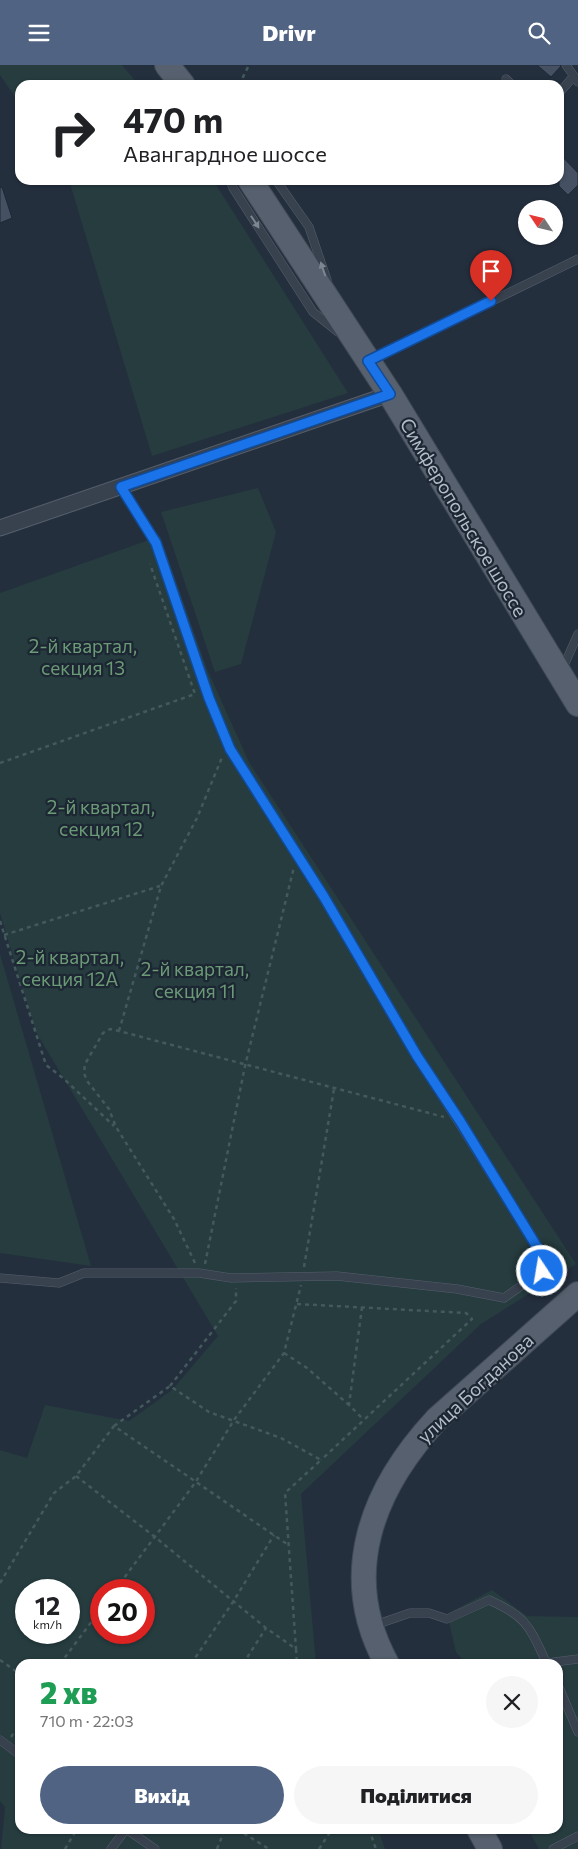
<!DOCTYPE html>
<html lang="uk">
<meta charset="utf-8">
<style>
body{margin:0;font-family:Commissioner,sans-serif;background:#f6f6f6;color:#202124;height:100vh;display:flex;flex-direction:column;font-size:19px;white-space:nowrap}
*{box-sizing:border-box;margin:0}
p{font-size:16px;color:#757577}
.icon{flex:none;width:28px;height:28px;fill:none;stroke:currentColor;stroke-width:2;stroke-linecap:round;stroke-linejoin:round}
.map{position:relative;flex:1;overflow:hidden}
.side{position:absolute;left:15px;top:1594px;width:548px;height:175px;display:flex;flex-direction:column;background:#fff;border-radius:15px;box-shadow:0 1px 4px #0004}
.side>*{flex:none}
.banner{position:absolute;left:15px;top:15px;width:549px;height:105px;border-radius:15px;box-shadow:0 1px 4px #0004;background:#fff;color:#202124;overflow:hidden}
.needle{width:32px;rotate:305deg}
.controls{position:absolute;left:518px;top:135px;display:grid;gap:10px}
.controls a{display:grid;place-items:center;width:45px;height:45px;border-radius:50%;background:#fff;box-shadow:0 1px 4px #0004;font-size:25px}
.speed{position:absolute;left:15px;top:1514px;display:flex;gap:10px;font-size:25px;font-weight:700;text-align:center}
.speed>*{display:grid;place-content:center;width:65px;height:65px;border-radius:50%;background:#fff;box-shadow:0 1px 4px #0004;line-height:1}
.speed small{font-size:12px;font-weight:400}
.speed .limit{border:8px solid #d22;background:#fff;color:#111}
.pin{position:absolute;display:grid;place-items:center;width:42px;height:42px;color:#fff;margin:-51px -21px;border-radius:50% 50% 50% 0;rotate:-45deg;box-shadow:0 0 5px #0007}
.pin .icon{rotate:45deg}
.me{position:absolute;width:55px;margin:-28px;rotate:348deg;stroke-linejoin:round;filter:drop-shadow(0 0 4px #0008)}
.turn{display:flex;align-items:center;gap:18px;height:105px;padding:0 25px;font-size:22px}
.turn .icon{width:65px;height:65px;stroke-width:2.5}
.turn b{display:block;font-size:35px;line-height:42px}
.round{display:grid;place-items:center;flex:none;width:52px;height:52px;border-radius:26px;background:#f6f6f6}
.headline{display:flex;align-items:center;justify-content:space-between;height:85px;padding:0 25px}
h1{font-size:30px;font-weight:800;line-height:38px;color:#1e9e55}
.button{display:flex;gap:10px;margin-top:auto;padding:10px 25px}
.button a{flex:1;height:58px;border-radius:30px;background:#506383;color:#fff;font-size:20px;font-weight:800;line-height:58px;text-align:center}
.button a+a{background:#f6f6f6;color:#202124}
header{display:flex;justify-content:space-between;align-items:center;height:65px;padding:0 25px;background:#506383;color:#fff;font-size:22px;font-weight:800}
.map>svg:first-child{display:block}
.green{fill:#263c3f;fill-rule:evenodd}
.building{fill:#455162;stroke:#1f2835}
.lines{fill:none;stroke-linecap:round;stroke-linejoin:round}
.lane-casing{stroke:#565f6c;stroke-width:9}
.street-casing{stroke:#565f6c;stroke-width:17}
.primary-casing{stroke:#414a57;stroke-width:26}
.path{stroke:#44595c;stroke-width:2.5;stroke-dasharray:4 4;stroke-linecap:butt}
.lane{stroke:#38414e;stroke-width:8}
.street{stroke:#38414e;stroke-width:15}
.primary{stroke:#56606e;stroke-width:24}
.oneway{fill:#7c8592}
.route-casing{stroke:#114b97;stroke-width:12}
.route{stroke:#1a73e8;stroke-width:9}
.labels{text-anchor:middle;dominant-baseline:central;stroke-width:4.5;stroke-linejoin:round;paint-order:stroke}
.street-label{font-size:19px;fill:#b4bcc9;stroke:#1d2633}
.park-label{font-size:19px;fill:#6b9a76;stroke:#1d2633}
</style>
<header><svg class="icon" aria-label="menu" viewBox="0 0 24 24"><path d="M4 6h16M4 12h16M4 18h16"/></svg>Drivr<svg class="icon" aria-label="search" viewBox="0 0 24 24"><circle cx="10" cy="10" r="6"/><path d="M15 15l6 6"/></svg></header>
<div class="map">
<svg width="578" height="1784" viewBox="0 0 578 1784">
<rect width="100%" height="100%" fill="#242f3e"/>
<g class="green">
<polygon points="0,0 122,0 139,20 20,20 20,39 0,10"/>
<polygon points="69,115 213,115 348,328 152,391"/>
<polygon points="258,423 276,467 241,599 215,607 161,447"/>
<path d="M160 471 207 604 249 697 576 1199 481 1259 301 1429 316 1599H20V1764H378L385 1784H1L5 1742 0 1736V1385L27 1393 45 1340 129 1356 172 1325 218 1271 36 967 0 848V528ZM26 1525H69V1568H26ZM101 1525H144V1568H101Z"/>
<polygon points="0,889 91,1201 0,1188"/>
<polygon points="492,1525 527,1551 578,1552 578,1784 539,1784 528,1764 558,1764 558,1599 466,1599 456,1587 447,1549"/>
</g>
<g class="building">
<polygon points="537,0 560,0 561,1 551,12"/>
<polygon points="559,88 578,108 578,120 568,130 559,121"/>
<polygon points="2,122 12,153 0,158 0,123"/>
</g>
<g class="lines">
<defs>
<g id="lane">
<polyline points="566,0 578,17"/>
<polyline points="506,14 512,20"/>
<polyline points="559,28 573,12"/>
<polyline points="230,115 233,123 313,247 338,267"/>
<polyline points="276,115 309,162 327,215"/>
<polyline points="371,295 578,194"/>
<polyline points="562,605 578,569"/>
<polyline points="0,1213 59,1218 84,1208 199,1208 231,1213 337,1211 457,1224 504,1233 542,1206 542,1190 417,991 324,832 230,684 209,633 156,478 121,421"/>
<path d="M375 1560 410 1548H429L447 1554 489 1535C528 1552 530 1563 547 1599"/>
<polyline points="547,1598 578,1594"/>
<polyline points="558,1620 578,1667"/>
<polyline points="0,1675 20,1690"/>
<polyline points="126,1764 155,1784"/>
<polyline points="111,1784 126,1764"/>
<polyline points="553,1784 578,1771"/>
</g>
<polyline id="street" points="0,463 390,329"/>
<g id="primary">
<polyline points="167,0 183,20"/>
<polyline points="250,115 390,329 578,639"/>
<path d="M387 1599C338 1510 372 1424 437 1354L578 1229"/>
<polyline points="479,1764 490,1784"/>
</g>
</defs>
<use href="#lane" class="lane-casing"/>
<use href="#street" class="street-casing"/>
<use href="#primary" class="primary-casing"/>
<g class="path">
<polyline points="239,20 249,0"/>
<polyline points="0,698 195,629 150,499"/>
<polyline points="0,856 46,1000 63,1013 114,1061"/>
<polyline points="4,870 160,821"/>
<polyline points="119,966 161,821 197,753 223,690"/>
<polyline points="195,1198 174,1154 116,1062 109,1044 87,1016 84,1008 85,999 103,968 110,964 119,966 444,1052"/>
<polyline points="205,1199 245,1001 294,802"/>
<polyline points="304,1202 334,1024"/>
<polyline points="297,1239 466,1248 472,1254 321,1395"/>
<polyline points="362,1242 349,1340 363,1354"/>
<polyline points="284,1288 307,1303 349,1340"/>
<polyline points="170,1321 236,1236 236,1223"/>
<polyline points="114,1361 170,1321 209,1347 281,1373 321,1395 285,1428 296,1584"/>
<polyline points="76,1411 155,1472 266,1563 296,1584 297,1599"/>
<polyline points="0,1518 54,1428 76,1411 114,1361 287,1479"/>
<polyline points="115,1525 195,1418 234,1355 284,1288 301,1220"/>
<polyline points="0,1595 20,1609"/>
<polyline points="60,1599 101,1544"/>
<polyline points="191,1599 233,1537 274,1470"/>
<polyline points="243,1599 266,1563"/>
<polyline points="11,1672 20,1659"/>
<polyline points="237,1764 269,1784"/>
<polyline points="369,1764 376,1784"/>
<polyline points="65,1784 77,1764"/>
<polyline points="217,1784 225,1764"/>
<polyline points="319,1784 332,1764"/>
</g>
<use href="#lane" class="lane"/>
<use href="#street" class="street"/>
<use href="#primary" class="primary"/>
</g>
<defs><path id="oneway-solid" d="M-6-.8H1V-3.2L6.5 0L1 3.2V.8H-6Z" transform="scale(1.25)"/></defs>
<g class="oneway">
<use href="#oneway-solid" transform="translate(255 157) rotate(57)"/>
<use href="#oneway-solid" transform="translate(323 204) rotate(-109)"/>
</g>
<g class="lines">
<defs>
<polyline id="route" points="491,236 368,296 390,329 121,422 156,478 209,633 230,684 324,832 417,991 460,1056 542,1190 542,1206"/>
</defs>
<use href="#route" class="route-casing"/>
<use href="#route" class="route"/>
</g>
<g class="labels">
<g class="street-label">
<text transform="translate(464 452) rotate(59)">Симферопольское шоссе</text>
<text transform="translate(475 1323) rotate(-43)">улица Богданова</text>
</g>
<g class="park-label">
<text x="83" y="580">2-й квартал,<tspan x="83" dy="22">секция 13</tspan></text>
<text x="101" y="741">2-й квартал,<tspan x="101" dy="22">секция 12</tspan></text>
<text x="70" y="891">2-й квартал,<tspan x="70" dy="22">секция 12А</tspan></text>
<text x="195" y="903">2-й квартал,<tspan x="195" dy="22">секция 11</tspan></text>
</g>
</g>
</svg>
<div class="controls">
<a><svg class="needle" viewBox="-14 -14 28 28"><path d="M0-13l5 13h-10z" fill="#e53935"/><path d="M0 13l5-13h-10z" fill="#757577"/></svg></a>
</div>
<div class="speed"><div>12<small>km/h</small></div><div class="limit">20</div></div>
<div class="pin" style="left:491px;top:236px;background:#d93025"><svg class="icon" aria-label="arrive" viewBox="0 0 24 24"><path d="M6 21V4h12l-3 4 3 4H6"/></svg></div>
<svg class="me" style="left:542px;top:1206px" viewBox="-20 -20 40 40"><circle r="17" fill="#1a73e8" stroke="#fff" stroke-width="3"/><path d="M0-11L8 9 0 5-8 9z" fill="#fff"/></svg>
<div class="banner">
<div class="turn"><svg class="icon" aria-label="right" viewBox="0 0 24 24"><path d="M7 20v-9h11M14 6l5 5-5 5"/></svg><div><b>470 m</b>Авангардное шоссе</div></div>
</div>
<section class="side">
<div class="headline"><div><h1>2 хв</h1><p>710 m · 22:03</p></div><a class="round"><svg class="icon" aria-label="close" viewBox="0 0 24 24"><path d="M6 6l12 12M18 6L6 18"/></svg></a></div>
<div class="button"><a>Вихід</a><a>Поділитися</a></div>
</section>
</div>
